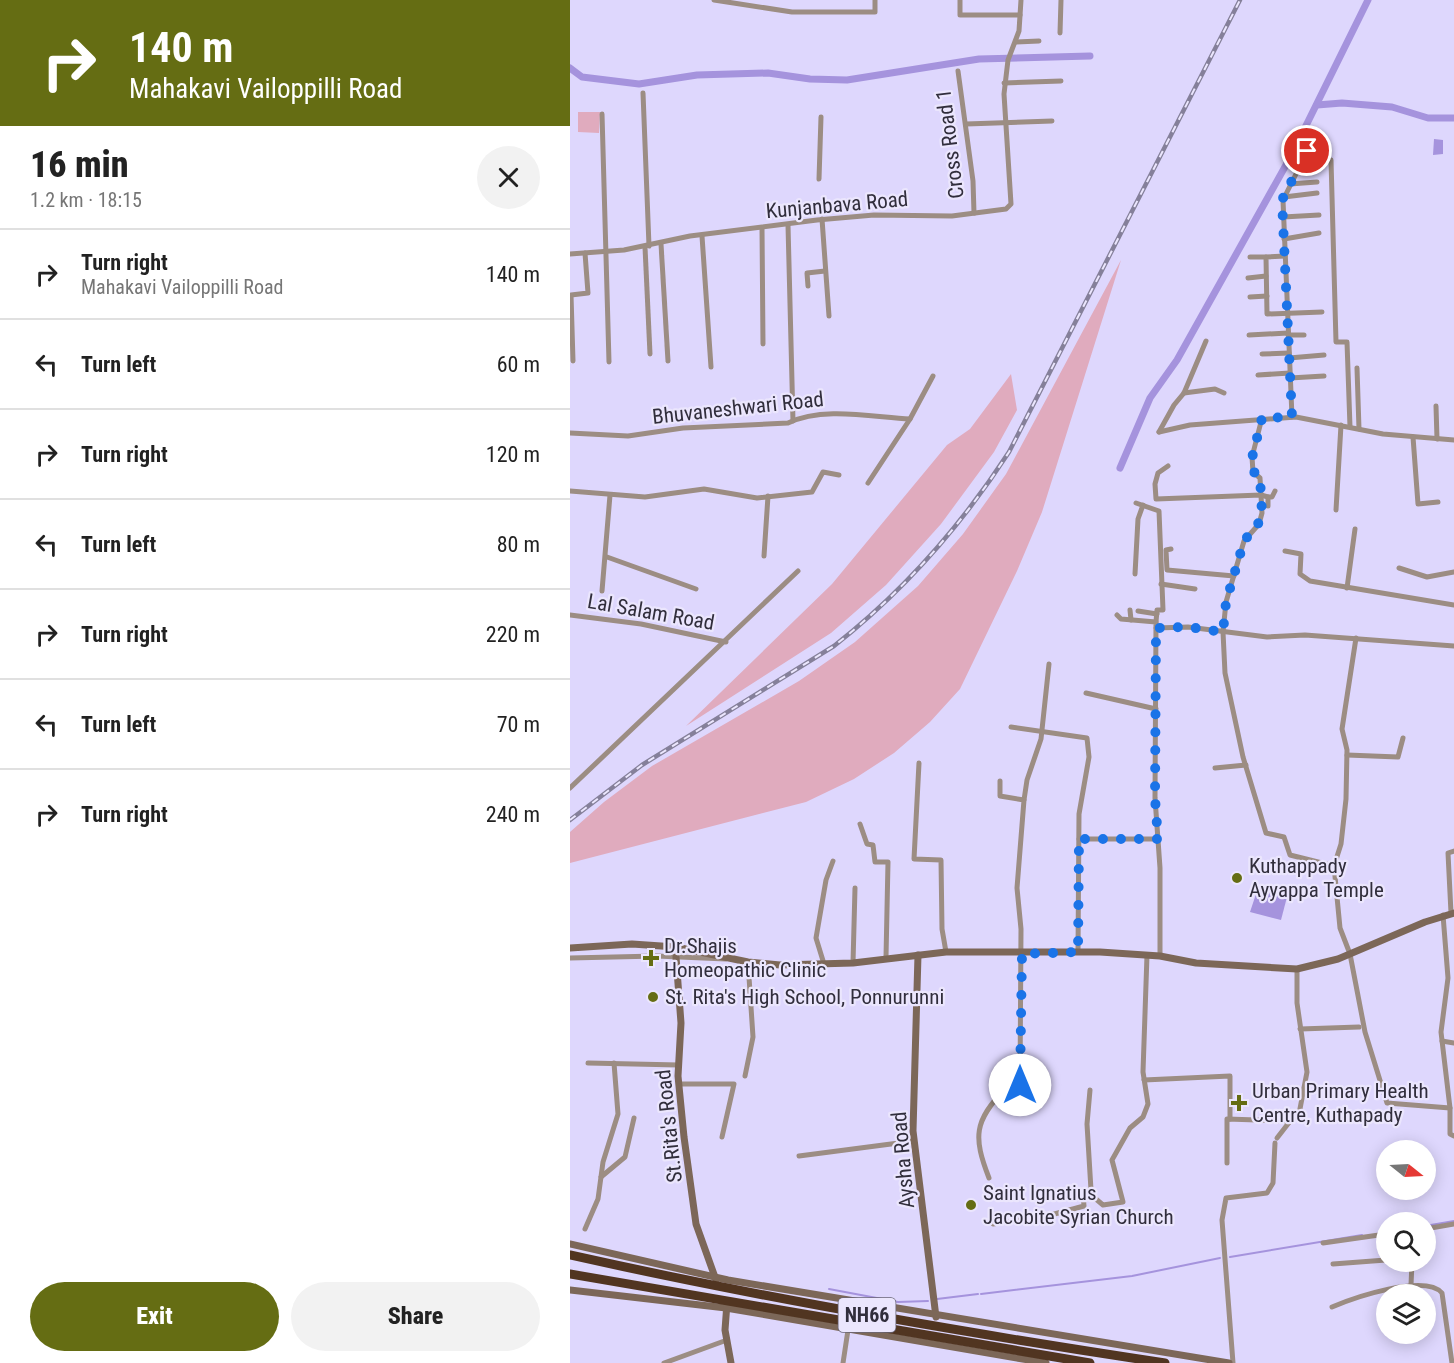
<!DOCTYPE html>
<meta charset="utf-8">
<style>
body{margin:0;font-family:"Roboto Condensed",sans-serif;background:#f2f2f2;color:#222;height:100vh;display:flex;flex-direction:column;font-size:22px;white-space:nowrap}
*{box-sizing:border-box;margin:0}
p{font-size:20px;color:#767676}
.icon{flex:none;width:33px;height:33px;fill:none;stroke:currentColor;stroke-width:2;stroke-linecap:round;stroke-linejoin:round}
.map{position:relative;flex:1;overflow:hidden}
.details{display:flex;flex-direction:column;background:#fff;width:570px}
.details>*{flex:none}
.banner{background:#656d13;color:#fff;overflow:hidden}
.needle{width:39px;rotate:108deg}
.tools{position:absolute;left:806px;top:1140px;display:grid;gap:12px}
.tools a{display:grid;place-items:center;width:60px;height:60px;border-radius:50%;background:#fff;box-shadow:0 3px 15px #0003;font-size:30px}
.pin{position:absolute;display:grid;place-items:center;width:51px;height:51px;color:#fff;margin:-26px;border:3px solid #fff;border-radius:50%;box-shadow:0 2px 6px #0007}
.me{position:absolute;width:66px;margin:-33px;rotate:0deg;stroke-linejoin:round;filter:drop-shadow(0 0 4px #0008)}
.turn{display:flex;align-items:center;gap:21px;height:126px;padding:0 30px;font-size:27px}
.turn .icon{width:78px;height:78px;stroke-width:2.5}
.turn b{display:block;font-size:42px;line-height:51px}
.round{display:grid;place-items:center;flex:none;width:63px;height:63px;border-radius:32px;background:#f2f2f2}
.headline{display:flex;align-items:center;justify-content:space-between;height:102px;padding:0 30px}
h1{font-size:36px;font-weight:800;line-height:45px}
.primary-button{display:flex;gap:12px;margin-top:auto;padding:12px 30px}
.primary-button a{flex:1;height:69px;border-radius:36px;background:#656d13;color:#fff;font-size:24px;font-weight:800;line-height:69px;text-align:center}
.primary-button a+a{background:#f2f2f2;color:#222}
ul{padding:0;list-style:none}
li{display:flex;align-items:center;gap:18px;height:90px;padding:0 30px;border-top:2px solid #e0e0e0}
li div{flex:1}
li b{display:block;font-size:22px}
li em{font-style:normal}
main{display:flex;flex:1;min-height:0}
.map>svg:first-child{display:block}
.green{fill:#e0abbe}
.water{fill:#a593dd}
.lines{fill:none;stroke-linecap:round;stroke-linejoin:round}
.stream{stroke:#a593dd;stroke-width:2}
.canal{stroke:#a593dd;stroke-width:7}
.street{stroke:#9c8d83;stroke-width:5}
.secondary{stroke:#7c6758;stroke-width:7}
.highway{stroke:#513521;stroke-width:9}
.rail-casing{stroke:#85809a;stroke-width:4.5}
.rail{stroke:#ebe6fd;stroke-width:2;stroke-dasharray:7;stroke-linecap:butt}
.route{stroke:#1a73e8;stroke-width:10;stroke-dasharray:0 18}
.poi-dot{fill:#656d13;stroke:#ebe6fd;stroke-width:2}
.labels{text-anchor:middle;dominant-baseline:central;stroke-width:4.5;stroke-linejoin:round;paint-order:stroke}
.shield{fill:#ebe6fd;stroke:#696576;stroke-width:1.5}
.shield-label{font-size:20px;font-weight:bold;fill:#312e3c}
.street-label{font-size:21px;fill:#312e3c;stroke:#ebe6fd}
.poi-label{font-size:21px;fill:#312e3c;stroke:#ebe6fd;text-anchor:start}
</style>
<main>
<section class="details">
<div class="banner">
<div class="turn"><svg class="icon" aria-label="right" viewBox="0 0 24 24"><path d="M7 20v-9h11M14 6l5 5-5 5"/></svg><div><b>140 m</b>Mahakavi Vailoppilli Road</div></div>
</div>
<div class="headline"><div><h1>16 min</h1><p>1.2 km · 18:15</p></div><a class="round"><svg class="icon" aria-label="close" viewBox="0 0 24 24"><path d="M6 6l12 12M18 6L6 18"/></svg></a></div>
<ul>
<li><svg class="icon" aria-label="right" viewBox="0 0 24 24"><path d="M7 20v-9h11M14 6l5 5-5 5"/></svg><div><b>Turn right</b><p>Mahakavi Vailoppilli Road</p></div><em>140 m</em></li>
<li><svg class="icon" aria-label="left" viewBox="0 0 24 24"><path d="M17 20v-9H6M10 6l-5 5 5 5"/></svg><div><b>Turn left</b></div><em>60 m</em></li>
<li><svg class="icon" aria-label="right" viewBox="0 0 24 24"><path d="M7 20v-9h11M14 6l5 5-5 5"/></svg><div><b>Turn right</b></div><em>120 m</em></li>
<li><svg class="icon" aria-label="left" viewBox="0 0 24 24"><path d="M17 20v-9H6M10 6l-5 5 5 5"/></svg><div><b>Turn left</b></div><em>80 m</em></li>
<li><svg class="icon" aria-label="right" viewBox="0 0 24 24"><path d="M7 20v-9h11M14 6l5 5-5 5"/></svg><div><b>Turn right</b></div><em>220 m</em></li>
<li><svg class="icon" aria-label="left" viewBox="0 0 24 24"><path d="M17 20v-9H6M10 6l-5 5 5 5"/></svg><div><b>Turn left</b></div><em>70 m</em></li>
<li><svg class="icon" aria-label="right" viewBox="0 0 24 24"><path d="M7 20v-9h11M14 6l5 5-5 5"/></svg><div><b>Turn right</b></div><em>240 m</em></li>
</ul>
<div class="primary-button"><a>Exit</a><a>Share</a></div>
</section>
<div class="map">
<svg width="884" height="1363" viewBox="0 0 884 1363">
<rect width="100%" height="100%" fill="#ded7fd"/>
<g class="green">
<polygon points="8,112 30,112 29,133 8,132"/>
<polygon points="551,260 472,512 447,571 390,689 360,722 324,753 284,779 236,802 0,863 0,832 34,802 82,766 229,681 285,642 348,586 393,534 436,474"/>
<polygon points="441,374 447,410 424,452 371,524 316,585 261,633 116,726 262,584 377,445 400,429"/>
</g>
<g class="water">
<polygon points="864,139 873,140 873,154 863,155"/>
<polygon points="688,888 717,897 711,920 680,912"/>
</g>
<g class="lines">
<g class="stream">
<polyline points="855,1226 884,1221"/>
<polyline points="660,1257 792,1235"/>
<polyline points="259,1289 328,1302 358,1301"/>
<polyline points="411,1294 562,1276 650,1258"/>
<polyline points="367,1299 408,1294"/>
</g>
<g class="canal">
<polyline points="0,68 12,77 69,84 127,75 198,73 240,79 277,80 409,59 520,56"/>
<polyline points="747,105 772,103 822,107 858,118 884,118"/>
<polyline points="550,468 580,398 607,360 721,156 798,0"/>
</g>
<g class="street">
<polyline points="144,0 222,12 305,12 305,0"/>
<polyline points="390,0 390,15 450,15"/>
<polyline points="490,33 491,0"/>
<polyline points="446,42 469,41"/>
<polyline points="388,71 403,181 404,213"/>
<polyline points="434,83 491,81"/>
<polyline points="73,93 79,246"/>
<polyline points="32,114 39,362"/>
<polyline points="396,124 482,121"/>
<polyline points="761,160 766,342 777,342 780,427"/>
<polyline points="731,162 749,160"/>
<polyline points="249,179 251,117"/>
<polyline points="720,184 747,182"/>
<polyline points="714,197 747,193"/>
<polyline points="713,217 749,215"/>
<polyline points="252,219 259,316"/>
<polyline points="218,225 223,421"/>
<polyline points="192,228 193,344"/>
<polyline points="132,236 141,367"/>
<polyline points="714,239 749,233"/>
<polyline points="91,244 98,361"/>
<polyline points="75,247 80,354"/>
<polyline points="0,254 54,250 120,236 247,220 304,215 382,216 436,209 441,204 434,94 438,60 449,31 451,0"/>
<polyline points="715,256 696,257 697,314 752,312"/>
<polyline points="680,257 696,257"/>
<polyline points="678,278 696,276"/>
<polyline points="238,286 237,273 255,271"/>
<polyline points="680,297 697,296"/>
<polyline points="679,335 718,333"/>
<polyline points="718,335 734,335"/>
<polyline points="692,354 719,353"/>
<polyline points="719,358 754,355"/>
<polyline points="3,361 1,295 18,293 15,253"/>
<polyline points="787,368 789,429"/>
<polyline points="688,375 720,373"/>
<polyline points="720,378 754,376"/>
<polyline points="614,393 645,389 654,393"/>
<polyline points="866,406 867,439"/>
<polyline points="722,417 713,200 743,140"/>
<polyline points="692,418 682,457 683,472 690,478 692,513 689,524 674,541 656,602 653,632 655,673 673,757 696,833 714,837 720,855 764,866 770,928 780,954 795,1032 817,1103 880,1108"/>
<polyline points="589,432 620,425 726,417 813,434 884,440"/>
<polyline points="589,432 604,405 614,393 636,341"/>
<path d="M0 433 58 436 113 428 218 423C253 406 302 417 340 419"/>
<polyline points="843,437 848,504 868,502"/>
<polyline points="598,466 588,473 585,484 586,499 691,495 698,497 698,506"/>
<polyline points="298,483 340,419 363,376"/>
<polyline points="0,491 75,497 134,489 187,498 242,492 253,472 269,475"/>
<polyline points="698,497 702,497 705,491"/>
<polyline points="566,503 589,511 593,610 587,610 586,622"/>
<polyline points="766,510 771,425"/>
<polyline points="601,549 596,550 597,570 664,576"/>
<polyline points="715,551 731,554 730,574 740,581 884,605"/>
<polyline points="194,556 198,496"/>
<polyline points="37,557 126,589"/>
<polyline points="829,568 857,577 884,572"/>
<polyline points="565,574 568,519 573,505"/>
<polyline points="591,584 625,589"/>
<polyline points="777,588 785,529"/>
<polyline points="32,591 40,495"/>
<polyline points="560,610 561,620"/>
<polyline points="568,611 587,614"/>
<polyline points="0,615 71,624 156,642"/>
<polyline points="547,615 551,619 586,622 585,798 590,868 590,956"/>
<polyline points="586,628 618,627 697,637 735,635 884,646"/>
<polyline points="516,693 586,709"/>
<polyline points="441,727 517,738 519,757 509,814 508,952"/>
<polyline points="777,755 828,757 833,738"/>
<polyline points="349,763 344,859 371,860 372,929 376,952"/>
<polyline points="645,768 676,765"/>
<polyline points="0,788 228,571"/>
<polyline points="454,800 457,780 471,739 479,664"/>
<polyline points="290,824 297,844 303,845 305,862 318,862 316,957"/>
<polyline points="509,839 588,839"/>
<polyline points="764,866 771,844 776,799 777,750 772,729 786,638"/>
<polyline points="881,913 878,853 884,851"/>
<polyline points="873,915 878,978 871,1032 880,1108 880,1134 884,1136"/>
<polyline points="0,958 87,956 156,959"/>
<polyline points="283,963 285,888"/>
<polyline points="254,964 246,938 256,880 263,861"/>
<polyline points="730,1029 789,1027"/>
<polyline points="872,1041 884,1043"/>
<polyline points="18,1063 109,1065"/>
<polyline points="175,1076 183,1037 178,962"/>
<polyline points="574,1080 660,1076 660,1119"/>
<polyline points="109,1084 164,1084 152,1137"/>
<polyline points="707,1138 721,1120"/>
<polyline points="229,1156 344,1141"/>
<polyline points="657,1163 657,1119 719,1121 729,1114 737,1072 727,1003 727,969"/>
<polyline points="31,1177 55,1157 64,1118"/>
<path d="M419 1178C403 1137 404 1121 435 1089H447L450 1085 451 929 447 888 454 800 430 796V781"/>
<polyline points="520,1194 533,1205 553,1202 542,1160 560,1128 573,1117 578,1104 573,1072 577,955"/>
<polyline points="423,1224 477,1216 514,1206 513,1195 520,1194 521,1190 517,1124 520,1090"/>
<polyline points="15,1229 28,1199 33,1162 48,1114 44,1063"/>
<polyline points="855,1229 884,1224"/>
<polyline points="753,1243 816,1234"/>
<polyline points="763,1264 816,1260"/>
<polyline points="841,1285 842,1262"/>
<path d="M762 1307C783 1298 855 1273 872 1293L882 1363"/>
<polyline points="94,1363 157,1340"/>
<polyline points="273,1363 278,1330"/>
<polyline points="663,1363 652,1220 656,1198 697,1193 703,1183 705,1143"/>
</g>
<g class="secondary">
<polyline points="0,948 62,944 106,947 178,962 210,965 283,963 376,952 530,952 590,956 626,963 727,969 768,959 855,922 884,913"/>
<polyline points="348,955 343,1131 366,1317"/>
<polyline points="106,957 111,1023 108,1076 114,1137 126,1224 146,1280"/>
<polyline points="0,1244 158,1280 659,1363"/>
<polyline points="0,1290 156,1308 476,1363"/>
<polyline points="157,1303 155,1330 161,1363"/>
</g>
<g class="highway">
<path d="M0 1255C197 1299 396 1333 595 1363"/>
<polyline points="0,1274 520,1363"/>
</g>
<defs>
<path id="rail" d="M0 820 72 765 264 646C334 591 391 526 439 452L670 0"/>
</defs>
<use href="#rail" class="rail-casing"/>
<use href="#rail" class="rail"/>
</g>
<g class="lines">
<polyline class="route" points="450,1085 452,954 508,952 509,839 588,839 585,798 586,628 618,627 653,632 656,602 674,541 688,524 692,513 690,478 683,471 682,458 692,418 722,417 712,200 737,151"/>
</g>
<g class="poi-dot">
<circle cx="667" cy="878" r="6"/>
<path d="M78 949h6v6h6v6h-6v6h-6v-6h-6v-6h6z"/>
<circle cx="83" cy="997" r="6"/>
<path d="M666 1094h6v6h6v6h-6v6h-6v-6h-6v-6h6z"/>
<circle cx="401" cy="1205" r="6"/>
</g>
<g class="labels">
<rect class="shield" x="268.5" y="1298" width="57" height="34" rx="4.5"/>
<g class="shield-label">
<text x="297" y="1315">NH66</text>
</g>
<g class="street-label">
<text transform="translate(380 144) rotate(-97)">Cross Road 1</text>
<text transform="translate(267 205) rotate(-5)">Kunjanbava Road</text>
<text transform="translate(168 408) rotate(-6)">Bhuvaneshwari Road</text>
<text transform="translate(81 612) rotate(10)">Lal Salam Road</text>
<text transform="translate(99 1126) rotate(-96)">St.Rita's Road</text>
<text transform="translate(333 1160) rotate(-95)">Aysha Road</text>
</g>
<g class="poi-label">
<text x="679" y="866">Kuthappady<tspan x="679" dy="24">Ayyappa Temple</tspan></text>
<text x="94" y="946">Dr.Shajis<tspan x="94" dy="24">Homeopathic Clinic</tspan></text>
<text x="95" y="997">St. Rita's High School, Ponnurunni</text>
<text x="682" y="1091">Urban Primary Health<tspan x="682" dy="24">Centre, Kuthapady</tspan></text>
<text x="413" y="1193">Saint Ignatius<tspan x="413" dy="24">Jacobite Syrian Church</tspan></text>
</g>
</g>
</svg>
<div class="tools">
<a><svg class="needle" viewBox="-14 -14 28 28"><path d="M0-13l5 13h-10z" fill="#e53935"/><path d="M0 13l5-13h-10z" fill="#767676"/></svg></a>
<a><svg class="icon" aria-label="search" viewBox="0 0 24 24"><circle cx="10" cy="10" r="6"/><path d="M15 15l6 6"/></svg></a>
<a><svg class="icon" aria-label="layers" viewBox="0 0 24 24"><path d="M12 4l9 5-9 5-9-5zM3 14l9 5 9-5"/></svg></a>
</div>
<div class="pin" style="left:737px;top:151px;background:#d93025"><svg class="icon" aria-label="arrive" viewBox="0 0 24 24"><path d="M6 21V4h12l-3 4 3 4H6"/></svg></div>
<svg class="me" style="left:450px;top:1085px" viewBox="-20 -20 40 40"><circle r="19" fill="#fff"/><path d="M0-13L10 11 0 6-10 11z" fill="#1a73e8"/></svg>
</div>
</main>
